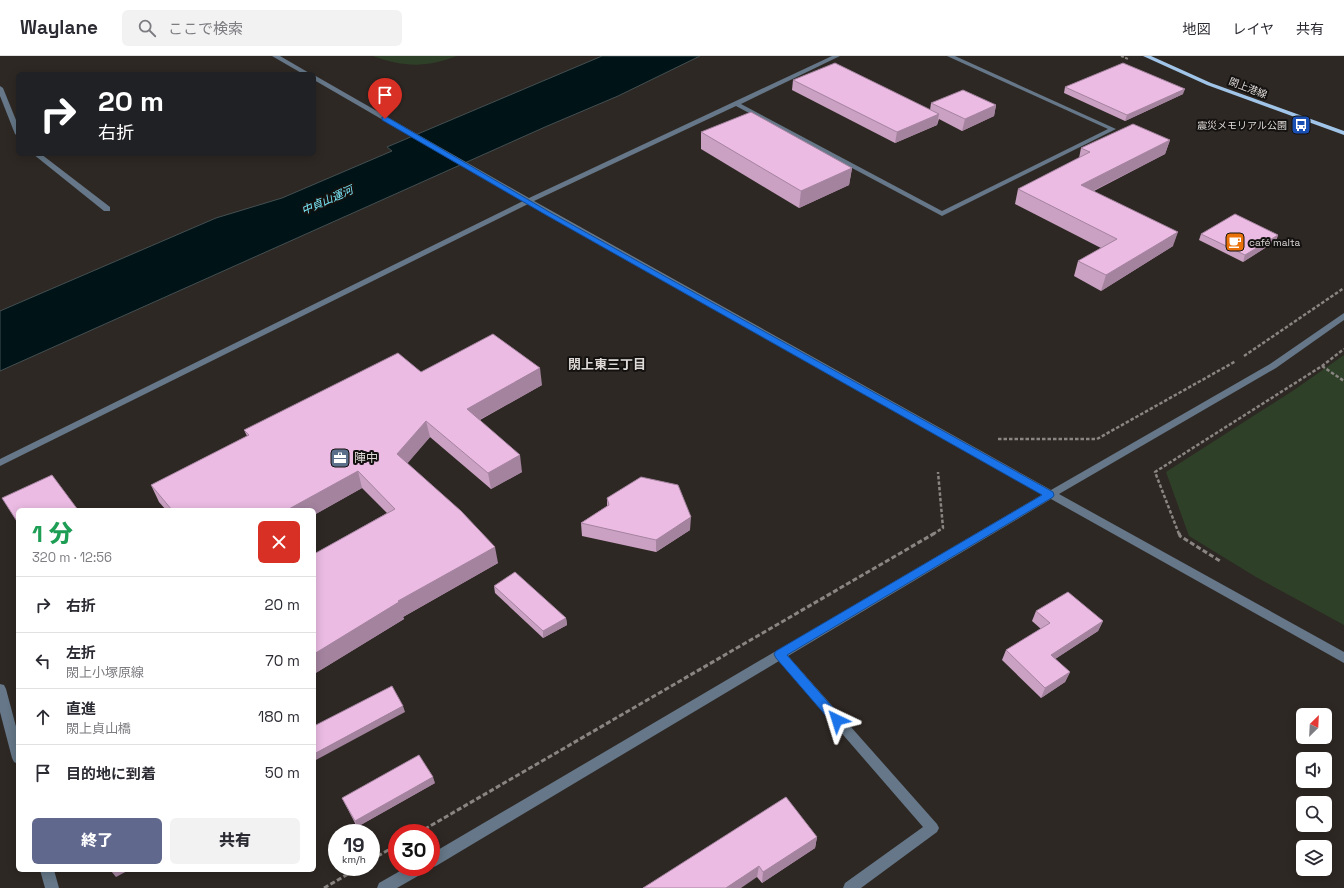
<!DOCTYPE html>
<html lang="ja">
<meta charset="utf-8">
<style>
body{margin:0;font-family:"Space Grotesk","Noto Sans JP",sans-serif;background:#f2f2f3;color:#2b2b33;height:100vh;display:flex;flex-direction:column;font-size:15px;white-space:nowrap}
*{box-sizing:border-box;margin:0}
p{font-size:13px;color:#7c7c81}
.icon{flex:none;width:22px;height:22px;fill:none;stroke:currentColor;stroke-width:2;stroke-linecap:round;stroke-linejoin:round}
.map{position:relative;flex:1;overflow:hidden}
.side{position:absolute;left:16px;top:452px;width:300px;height:364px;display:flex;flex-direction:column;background:#fff;border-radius:6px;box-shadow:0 2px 10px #0003}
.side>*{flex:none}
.hud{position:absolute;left:16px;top:16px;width:300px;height:84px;border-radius:6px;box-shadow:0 2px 10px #0003;background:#202124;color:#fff;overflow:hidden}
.needle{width:26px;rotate:24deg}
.fabs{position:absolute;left:1296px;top:652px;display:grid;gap:8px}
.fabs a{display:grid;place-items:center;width:36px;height:36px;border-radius:6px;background:#fff;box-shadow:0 2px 10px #0003;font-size:20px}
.speed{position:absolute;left:328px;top:768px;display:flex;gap:8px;font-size:20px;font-weight:700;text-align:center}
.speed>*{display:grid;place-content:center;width:52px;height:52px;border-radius:50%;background:#fff;box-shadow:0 2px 10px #0003;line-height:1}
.speed small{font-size:10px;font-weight:400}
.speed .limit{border:6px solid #d22;background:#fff;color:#111}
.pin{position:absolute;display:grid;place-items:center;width:34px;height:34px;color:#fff;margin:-41px -17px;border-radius:50% 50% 50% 0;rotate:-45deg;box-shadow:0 0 4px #0007}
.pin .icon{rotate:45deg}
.me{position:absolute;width:44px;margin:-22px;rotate:319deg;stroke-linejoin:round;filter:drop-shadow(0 0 3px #0008)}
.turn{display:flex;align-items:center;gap:14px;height:84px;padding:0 16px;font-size:18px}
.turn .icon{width:52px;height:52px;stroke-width:2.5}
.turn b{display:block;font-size:28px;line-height:34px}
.round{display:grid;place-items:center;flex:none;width:42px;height:42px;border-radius:6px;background:#f2f2f3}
.summary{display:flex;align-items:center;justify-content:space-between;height:68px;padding:0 16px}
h1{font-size:24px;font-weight:800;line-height:30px;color:#1e9e55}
.primary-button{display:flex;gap:8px;margin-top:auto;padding:8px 16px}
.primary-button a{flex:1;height:46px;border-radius:6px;background:#60688e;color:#fff;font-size:16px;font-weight:800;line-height:46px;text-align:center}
.primary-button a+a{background:#f2f2f3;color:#2b2b33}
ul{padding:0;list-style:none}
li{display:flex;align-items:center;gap:12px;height:56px;padding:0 16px;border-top:1px solid #e1e1e2}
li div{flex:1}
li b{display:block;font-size:15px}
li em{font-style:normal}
header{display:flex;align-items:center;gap:24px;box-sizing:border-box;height:56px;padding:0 20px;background:#fff;border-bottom:1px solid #e1e1e2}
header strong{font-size:19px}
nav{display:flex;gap:22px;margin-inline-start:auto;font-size:14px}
.search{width:280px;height:36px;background:#f2f2f3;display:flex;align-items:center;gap:10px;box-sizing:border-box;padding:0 14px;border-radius:6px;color:#7c7c81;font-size:15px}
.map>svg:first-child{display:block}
.green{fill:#2e4027}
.water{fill:#001317;stroke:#434f51}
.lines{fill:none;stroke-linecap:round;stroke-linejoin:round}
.path-far2{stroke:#8a8582;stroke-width:2;stroke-dasharray:3 1.5;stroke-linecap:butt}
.path-far1{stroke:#8a8582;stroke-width:2.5;stroke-dasharray:3.5 2;stroke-linecap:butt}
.path{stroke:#8a8582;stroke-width:3;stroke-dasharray:5 2.5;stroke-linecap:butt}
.minor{fill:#657788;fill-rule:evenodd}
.major{fill:#a0c5e8;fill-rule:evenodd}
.wall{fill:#caa1c3}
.shaded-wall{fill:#a4839f}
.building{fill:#ebbbe3;stroke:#a4839f}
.route{fill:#1a73e8;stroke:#114b97}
.labels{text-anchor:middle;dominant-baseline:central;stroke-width:4;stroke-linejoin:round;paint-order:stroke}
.far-street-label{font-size:10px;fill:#dfdbd9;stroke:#141210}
.far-poi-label{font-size:10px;fill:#dfdbd9;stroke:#141210;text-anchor:end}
.far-water-label{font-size:11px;font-style:italic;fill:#7cecfe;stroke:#141210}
.poi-label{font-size:12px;fill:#dfdbd9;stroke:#141210;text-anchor:start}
.neighbourhood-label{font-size:13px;font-weight:bold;fill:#dfdbd9;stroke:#141210}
</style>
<header>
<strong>Waylane</strong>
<div class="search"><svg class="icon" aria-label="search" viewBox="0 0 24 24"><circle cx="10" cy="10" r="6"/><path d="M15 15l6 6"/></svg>ここで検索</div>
<nav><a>地図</a><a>レイヤ</a><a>共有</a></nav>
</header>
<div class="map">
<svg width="1344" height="832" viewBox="0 0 1344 832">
<rect width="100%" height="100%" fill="#2e2824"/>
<g class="green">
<path d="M373 0H457C425 12 404 11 373 0Z"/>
<polygon points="1344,299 1344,569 1256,521 1189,480 1166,416 1294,334"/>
</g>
<polygon class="water" points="602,0 700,0 618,40 545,71 0,315 0,255 216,162 282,142 392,95 387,91"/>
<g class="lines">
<polyline class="path-far2" points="1121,0 1128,3"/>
<g class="path-far1">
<polyline points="1244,300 1344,232"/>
<polyline points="1322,310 1344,325"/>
<polyline points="998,383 1097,383 1236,305"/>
<polyline points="933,478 943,472 938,416"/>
<polyline points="1179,478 1155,416 1322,310 1344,293"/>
</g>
<g class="path">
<polyline points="1179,477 1180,480 1220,505"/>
<polyline points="418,777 935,477"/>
<polyline points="371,804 397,789"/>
<polyline points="324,832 360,811"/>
</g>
<g class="minor">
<polygon points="272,0 280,0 311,18 303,18"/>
<polygon points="832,0 840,0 741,48 942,155 1108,73 947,0 955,0 1116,73 942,160 736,50 534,145 1051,434 1270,308 1344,257 1344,264 1276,312 1059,438 1344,596 1344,607 1051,443 788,600 937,768 939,772 937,776 861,832 843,832 845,827 923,771 779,605 436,810 431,812 430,811 431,811 431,798 1043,438 528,148 0,410 0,403 523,145 314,24 314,19 529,142"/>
<polygon points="0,30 3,32 18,69 18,80 15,78 0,40"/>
<polygon points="33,98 41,98 110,151 110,155 104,155"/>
<polygon points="0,628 4,629 6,633 18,678 18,708 14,706 12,702 0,656"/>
<polygon points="407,811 427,811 425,816 397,832 377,832 379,827"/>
<polygon points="40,814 54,814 59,832 45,832"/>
</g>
<polygon class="major" points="1143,0 1151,0 1211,27 1344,75 1344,79 1207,29"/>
</g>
<g class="wall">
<polygon points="793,24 930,54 931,47 996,49 994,60 962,75 939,63 937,69 895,87 792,34"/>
<polygon points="1065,31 1183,38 1125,65 1064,37"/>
<polygon points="701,76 852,112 849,129 799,152 701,93"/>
<polygon points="1170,84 1165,98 1094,135 1173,190 1101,235 1074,220 1078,205 1101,192 1015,148 1018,133 1079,102 1081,92"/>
<polygon points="1201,178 1278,179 1276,185 1243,206 1199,184"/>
<polygon points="421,316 542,329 480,364 522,416 491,433 430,381 407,407 498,507 403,561 404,563 314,618 314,498 387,457 362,432 314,459 314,454 166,454 159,446 151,429 247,380 244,374"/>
<polygon points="607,442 690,474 656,496 582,480 581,467 607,450"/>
<polygon points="494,530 566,562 567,569 543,582 495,537"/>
<polygon points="1036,555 1103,565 1098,575 1055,603 1070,616 1065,626 1041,642 1002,604 1006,594 1041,573 1032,565"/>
<polygon points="435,727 357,771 342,742"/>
<polygon points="817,781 815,792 762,827 757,821 643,832"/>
</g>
<g class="shaded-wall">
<polygon points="1185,33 1183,38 1125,65 1127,59"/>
<polygon points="996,49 994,60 962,75 965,63"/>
<polygon points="939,58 937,69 895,87 897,76"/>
<polygon points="1170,84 1165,98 1077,143 1081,129"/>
<polygon points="852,112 849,129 799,152 801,135"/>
<polygon points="1178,176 1173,190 1101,235 1106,219"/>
<polygon points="1278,179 1276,185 1243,206 1245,199"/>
<polygon points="540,312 542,329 470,369 467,353"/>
<polygon points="426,365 430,381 401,415 397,398"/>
<polygon points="520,399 522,416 491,433 488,417"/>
<polygon points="358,415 362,432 314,459 314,454 287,454"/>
<polygon points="691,461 690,474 656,496 656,484"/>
<polygon points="495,491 498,507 403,561 404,563 314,618 314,598 398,545"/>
<polygon points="566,562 567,569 543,582 543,575"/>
<polygon points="1103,565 1098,575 1046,609 1051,599"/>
<polygon points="1070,616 1065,626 1041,642 1045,632"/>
<polygon points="403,650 405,656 314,705 314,698"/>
<polygon points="433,721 435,727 357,771 355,765"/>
<polygon points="817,781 815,792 762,827 763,816"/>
<polygon points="759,810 757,821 741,832 726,832"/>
<polygon points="113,814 129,814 116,821 111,815"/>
</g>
<g class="building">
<polygon points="835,7 939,58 897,76 793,24"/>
<polygon points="1123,7 1185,33 1127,59 1065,31"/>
<polygon points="963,34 996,49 965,63 931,47"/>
<polygon points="751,56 852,112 801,135 701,76"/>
<polygon points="1133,68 1170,84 1081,129 1178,176 1106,219 1078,205 1117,183 1018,133 1090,96 1081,92"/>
<polygon points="1235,158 1278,179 1245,199 1201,178"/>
<polygon points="493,278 540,312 467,353 520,399 488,417 426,365 397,398 461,455 495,491 398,545 399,546 314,598 314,498 395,453 358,415 287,454 172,454 151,429 249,379 244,374 398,297 421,316"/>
<polygon points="52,419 78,454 18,454 18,467 2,442"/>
<polygon points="641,421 678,429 691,461 656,484 581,467 609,449 607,442"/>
<polygon points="515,516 566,562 543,575 494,530"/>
<polygon points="1068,536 1103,565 1051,599 1070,616 1045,632 1006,594 1050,567 1036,555"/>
<polygon points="392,630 403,650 314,698 314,670"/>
<polygon points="419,699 433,721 355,765 342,742"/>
<polygon points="786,741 817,781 763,816 759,810 726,832 643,832"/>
</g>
<polygon class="route" points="382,61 387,61 551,157 1053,436 1054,439 1053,441 787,599 841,661 843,664 841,668 837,669 833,668 776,602 774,598 776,595 1042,439 546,159 382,64"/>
<defs>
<symbol id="bus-square" viewBox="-11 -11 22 22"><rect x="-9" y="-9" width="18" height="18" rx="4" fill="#1a4fb4" stroke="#141210"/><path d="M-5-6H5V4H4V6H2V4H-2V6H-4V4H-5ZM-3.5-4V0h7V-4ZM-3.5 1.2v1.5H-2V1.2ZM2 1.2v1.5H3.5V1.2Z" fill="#fff"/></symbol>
<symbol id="cafe-square" viewBox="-11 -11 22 22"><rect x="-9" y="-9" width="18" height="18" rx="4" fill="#e8710a" stroke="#141210"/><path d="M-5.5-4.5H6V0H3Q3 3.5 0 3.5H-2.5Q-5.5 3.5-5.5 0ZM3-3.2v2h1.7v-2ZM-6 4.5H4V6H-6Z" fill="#fff"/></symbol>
<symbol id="office-square" viewBox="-11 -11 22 22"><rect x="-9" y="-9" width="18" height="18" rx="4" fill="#5c6f8a" stroke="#141210"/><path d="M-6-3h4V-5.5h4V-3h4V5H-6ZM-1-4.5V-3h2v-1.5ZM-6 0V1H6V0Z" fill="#fff"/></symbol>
</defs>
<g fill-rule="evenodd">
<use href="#bus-square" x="1290" y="58" width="22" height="22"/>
<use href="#cafe-square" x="1224" y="175" width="22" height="22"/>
<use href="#office-square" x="329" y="391" width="22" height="22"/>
</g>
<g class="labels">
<g class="far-street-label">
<text transform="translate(1248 32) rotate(21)">閖上港線</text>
</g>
<g class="far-poi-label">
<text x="1287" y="69">震災メモリアル公園</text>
<text x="1249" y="186" text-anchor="start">café malta</text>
</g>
<g class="far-water-label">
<text transform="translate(327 144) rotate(-24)">中貞山運河</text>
</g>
<g class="poi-label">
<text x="354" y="402">陣中</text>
</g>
<g class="neighbourhood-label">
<text x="607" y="308">閖上東三丁目</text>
</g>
</g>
</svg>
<div class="fabs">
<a><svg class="needle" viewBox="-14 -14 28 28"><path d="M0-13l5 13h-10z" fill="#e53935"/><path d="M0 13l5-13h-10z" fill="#7c7c81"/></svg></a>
<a><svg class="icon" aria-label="sound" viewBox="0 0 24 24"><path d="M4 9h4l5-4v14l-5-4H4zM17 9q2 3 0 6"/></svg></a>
<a><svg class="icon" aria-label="search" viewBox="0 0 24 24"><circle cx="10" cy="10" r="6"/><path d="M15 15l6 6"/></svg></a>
<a><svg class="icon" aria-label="layers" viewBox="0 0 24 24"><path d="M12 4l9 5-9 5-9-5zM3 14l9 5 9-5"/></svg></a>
</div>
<div class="speed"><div>19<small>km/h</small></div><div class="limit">30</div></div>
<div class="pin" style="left:385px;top:63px;background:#d93025"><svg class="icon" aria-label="arrive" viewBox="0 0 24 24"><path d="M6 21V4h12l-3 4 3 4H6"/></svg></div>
<svg class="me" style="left:837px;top:664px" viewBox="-20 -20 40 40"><path d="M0-17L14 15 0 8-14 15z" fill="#1a73e8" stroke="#fff" stroke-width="4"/></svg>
<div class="hud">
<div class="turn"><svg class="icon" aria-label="right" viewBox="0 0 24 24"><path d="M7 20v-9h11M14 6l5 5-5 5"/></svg><div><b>20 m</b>右折</div></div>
</div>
<section class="side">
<div class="summary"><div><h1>1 分</h1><p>320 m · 12:56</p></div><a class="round" style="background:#d93025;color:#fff"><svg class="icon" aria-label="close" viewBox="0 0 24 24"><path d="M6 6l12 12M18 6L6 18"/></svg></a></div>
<ul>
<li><svg class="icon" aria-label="right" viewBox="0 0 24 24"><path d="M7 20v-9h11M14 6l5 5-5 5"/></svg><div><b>右折</b></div><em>20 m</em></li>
<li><svg class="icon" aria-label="left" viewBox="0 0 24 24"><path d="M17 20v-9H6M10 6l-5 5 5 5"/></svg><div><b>左折</b><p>閖上小塚原線</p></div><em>70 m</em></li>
<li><svg class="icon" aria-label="ahead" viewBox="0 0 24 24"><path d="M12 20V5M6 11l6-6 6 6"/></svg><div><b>直進</b><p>閖上貞山橋</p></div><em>180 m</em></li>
<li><svg class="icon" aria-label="arrive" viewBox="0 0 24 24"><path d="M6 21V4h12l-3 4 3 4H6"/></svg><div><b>目的地に到着</b></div><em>50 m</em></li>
</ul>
<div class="primary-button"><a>終了</a><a>共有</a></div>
</section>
</div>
